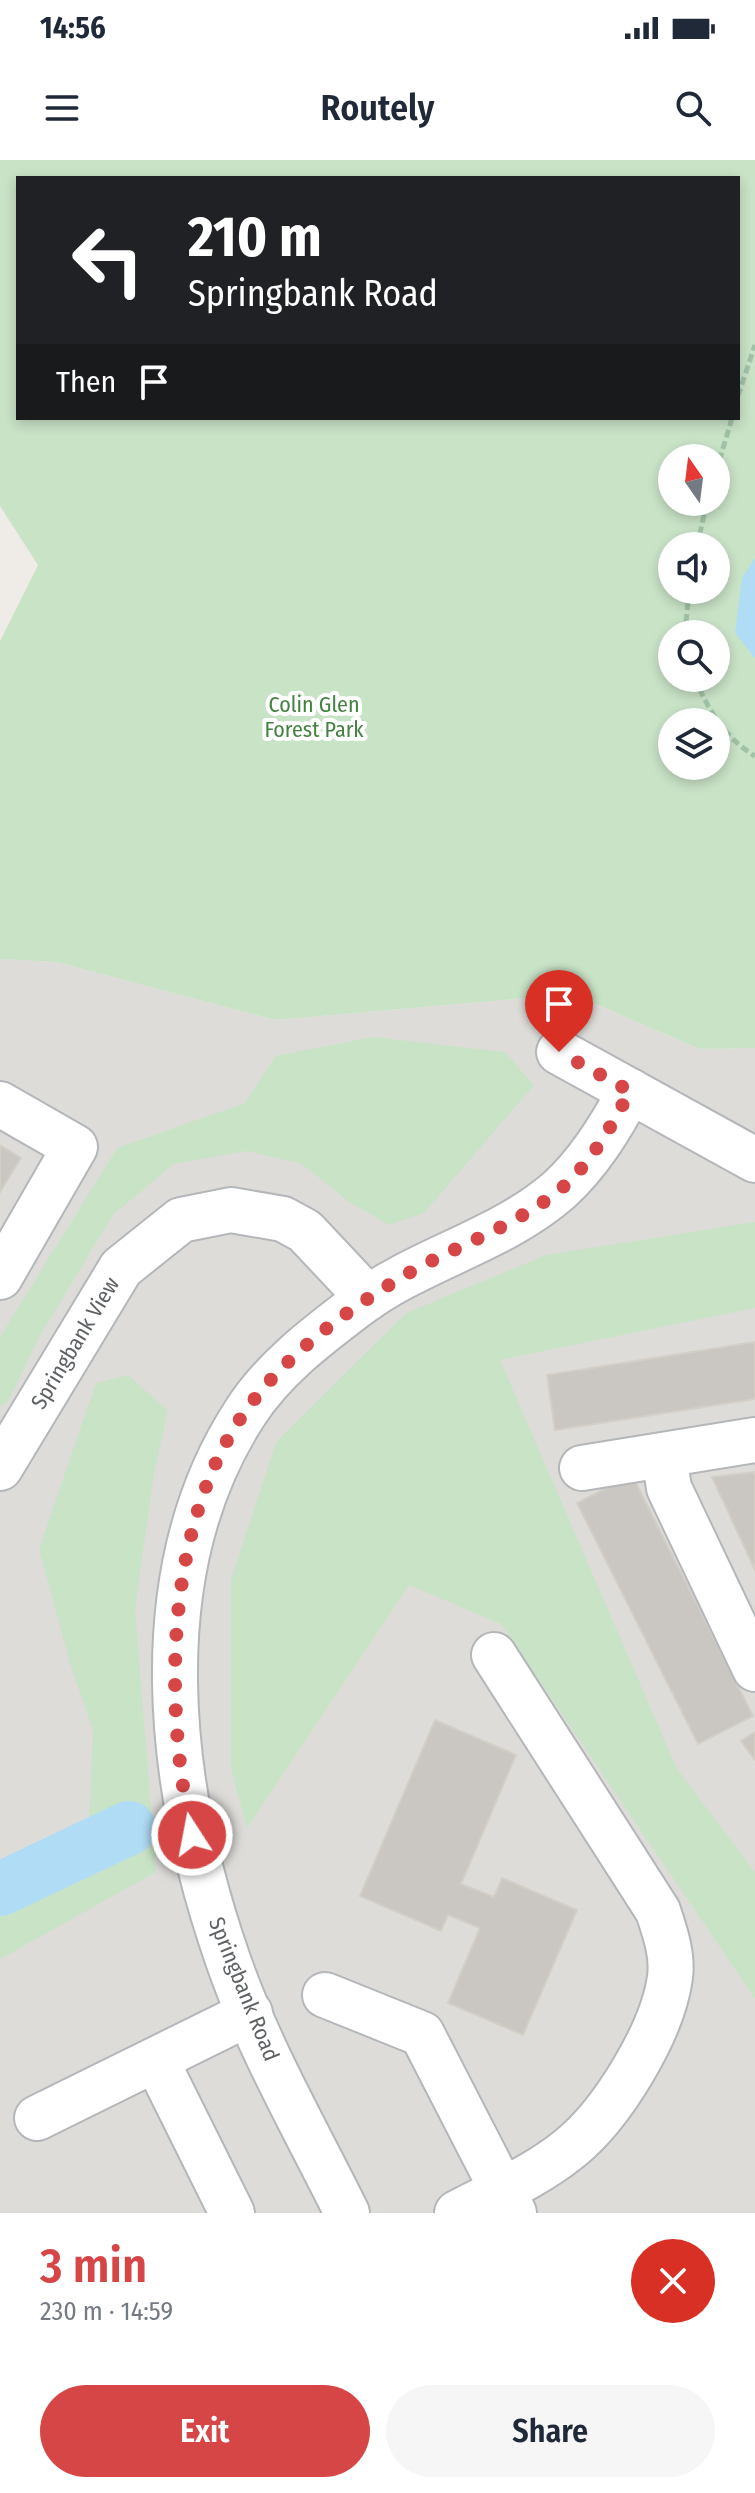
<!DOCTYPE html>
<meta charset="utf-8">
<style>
body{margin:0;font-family:"Fira Sans Condensed",sans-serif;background:#f6f6f7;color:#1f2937;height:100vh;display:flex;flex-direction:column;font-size:30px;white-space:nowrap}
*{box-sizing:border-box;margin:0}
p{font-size:26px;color:#747a83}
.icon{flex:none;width:44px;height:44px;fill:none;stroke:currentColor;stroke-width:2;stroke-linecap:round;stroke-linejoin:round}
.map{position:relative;height:2053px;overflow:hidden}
.side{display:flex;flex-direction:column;background:#fff;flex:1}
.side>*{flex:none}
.hud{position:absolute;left:16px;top:16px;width:724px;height:244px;border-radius:0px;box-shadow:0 4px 12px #0003;background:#202124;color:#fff;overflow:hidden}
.needle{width:52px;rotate:346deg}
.controls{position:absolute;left:658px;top:284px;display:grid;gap:16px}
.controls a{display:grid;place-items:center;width:72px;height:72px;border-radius:50%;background:#fff;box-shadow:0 4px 12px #0003;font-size:40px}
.pin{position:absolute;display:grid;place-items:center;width:68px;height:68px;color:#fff;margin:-82px -34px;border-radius:50% 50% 50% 0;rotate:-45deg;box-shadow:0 0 8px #0007}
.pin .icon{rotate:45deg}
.me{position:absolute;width:88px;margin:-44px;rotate:349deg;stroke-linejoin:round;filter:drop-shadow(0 0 6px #0008)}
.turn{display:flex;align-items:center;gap:28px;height:168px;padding:0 40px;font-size:36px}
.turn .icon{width:104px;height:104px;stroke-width:2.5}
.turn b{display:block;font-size:56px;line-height:68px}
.then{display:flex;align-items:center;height:76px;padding:0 40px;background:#0003;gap:16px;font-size:30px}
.round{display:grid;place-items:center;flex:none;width:84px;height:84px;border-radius:42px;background:#f6f6f7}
.summary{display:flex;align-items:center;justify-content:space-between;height:136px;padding:0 40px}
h1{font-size:48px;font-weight:600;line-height:60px;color:#d64646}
.action{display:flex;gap:16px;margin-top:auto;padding:16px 40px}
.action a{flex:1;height:92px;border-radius:48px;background:#d64646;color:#fff;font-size:32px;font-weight:600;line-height:92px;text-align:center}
.action a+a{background:#f6f6f7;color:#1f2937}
.status{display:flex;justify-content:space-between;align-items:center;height:56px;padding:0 40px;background:#fff;direction:ltr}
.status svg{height:22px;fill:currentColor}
header{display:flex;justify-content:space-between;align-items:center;height:104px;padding:0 40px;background:#fff;font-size:36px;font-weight:600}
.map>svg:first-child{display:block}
.industrial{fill:#dedcd9}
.green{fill:#c9e3c7;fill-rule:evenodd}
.water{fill:#b0ddf5}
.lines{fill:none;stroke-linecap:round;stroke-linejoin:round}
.river{stroke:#b0ddf5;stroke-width:54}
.building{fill:#cac7c3;stroke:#d3cec6;stroke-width:2}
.minor-casing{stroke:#b4b7ba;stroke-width:48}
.path{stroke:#a0c3a7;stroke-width:5;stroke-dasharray:8 4;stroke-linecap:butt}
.minor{stroke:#fff;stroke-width:44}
.route{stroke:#d64646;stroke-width:14;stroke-dasharray:0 25.2}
.labels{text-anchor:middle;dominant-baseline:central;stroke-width:8;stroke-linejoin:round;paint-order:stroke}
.park-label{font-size:22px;fill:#438240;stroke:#fff}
.street-label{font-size:22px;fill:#5e6265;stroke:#fff}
</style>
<div class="status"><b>14:56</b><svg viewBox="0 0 49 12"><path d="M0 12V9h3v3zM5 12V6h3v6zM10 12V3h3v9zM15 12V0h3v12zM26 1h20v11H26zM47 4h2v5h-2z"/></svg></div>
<header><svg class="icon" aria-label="menu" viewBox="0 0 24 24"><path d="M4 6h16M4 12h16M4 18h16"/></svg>Routely<svg class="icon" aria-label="search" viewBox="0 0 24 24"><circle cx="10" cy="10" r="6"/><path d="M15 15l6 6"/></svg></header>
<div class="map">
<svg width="755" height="2053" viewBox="0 0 755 2053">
<rect width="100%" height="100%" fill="#efece7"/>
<polygon class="industrial" points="0,799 56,802 275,860 572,834 700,889 755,888 755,2053 0,2053"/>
<g class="green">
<path d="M0 0H755V888L700 889 572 834 275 860 56 802 0 799V481L38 405 0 346ZM18 18H738V258H18ZM672 298H716V342H672ZM672 386H716V430H672ZM672 474H716V518H672ZM672 562H716V606H672Z"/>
<polygon points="373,877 505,892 534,925 424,1053 389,1065 349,1042 302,1004 246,991 174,1004 113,1055 38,1179 8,1242 0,1246 0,1177 117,988 245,943 275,896"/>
<polygon points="755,1062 755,1148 500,1200 677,1609 755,1712 755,1839 501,1464 409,1425 247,1668 231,1609 231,1419 276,1282 406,1153 546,1095"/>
<polygon points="128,1215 168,1251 154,1313 135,1449 156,1712 0,1799 0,1701 89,1660 93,1570 71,1507 39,1389 96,1223"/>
</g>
<polygon class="water" points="755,398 755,498 735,473 742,418"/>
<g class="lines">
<polyline class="river" points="0,1729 129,1668"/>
</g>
<g class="building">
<polygon points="0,985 21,998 0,1032"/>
<polygon points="755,1182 755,1239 555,1270 547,1215"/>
<polygon points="755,1312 755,1410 712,1317"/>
<polygon points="632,1315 753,1556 698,1584 577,1343"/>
<polygon points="435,1560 516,1595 461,1724 494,1737 502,1718 577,1750 523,1875 448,1843 480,1768 448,1755 441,1771 360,1736"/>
<polygon points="755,1572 755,1600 741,1581"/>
</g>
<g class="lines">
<defs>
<g id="minor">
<polyline points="559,892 755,1000"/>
<polyline points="0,944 75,987 0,1117"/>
<polyline points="664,1295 669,1328 755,1509"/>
<polyline points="0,1308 121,1108 181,1060 231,1050 283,1059 305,1071 368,1138"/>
<polyline points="582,1308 755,1280"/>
<polyline points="325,1835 422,1874 514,2053"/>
<polyline points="156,1900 232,2053"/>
<polyline points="37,1958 250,1853"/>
<path d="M347 2053C306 1970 258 1887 228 1800 168 1628 141 1413 245 1253 273 1209 317 1176 358 1145 419 1099 501 1081 559 1030 589 1003 611 967 630 931"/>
<path d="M457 2053C495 2033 536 2016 569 1989 612 1955 663 1871 670 1817 673 1795 665 1772 658 1751L494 1495"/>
</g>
</defs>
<use href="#minor" class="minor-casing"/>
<g class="path">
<polyline points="738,236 755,185"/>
<polyline points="716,312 732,258"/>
<polyline points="697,386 707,342"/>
<polyline points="685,474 689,430"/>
<path d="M695 518C708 550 725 578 755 596"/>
</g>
<use href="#minor" class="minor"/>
</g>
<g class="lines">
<path class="route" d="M192 1675C163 1544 165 1362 247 1249 287 1194 344 1152 402 1117 453 1087 509 1069 556 1033 589 1007 611 967 630 931L559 892"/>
</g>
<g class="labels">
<g class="park-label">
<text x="314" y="544">Colin Glen<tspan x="314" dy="25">Forest Park</tspan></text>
</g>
<g class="street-label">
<text transform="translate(75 1183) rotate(-59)">Springbank View</text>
<text transform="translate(244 1829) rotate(68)">Springbank Road</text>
</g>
</g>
</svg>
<div class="controls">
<a><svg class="needle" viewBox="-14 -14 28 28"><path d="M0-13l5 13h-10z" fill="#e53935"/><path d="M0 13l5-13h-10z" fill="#747a83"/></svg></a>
<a><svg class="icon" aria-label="sound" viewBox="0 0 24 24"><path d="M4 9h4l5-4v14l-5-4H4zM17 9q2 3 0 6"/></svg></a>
<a><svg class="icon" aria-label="search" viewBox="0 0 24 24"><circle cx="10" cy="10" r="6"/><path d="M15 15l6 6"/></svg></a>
<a><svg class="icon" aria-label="layers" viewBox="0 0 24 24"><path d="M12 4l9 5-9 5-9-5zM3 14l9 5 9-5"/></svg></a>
</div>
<div class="pin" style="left:559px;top:892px;background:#d93025"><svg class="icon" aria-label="arrive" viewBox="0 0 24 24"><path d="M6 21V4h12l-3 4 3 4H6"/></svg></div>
<svg class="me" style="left:192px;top:1675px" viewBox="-20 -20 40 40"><circle r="17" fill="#d64646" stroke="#fff" stroke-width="3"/><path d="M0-11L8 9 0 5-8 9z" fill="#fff"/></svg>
<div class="hud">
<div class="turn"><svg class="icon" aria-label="left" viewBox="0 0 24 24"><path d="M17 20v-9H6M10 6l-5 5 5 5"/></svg><div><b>210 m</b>Springbank Road</div></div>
<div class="then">Then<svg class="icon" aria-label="arrive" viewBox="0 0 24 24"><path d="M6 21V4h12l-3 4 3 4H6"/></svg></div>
</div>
</div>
<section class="side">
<div class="summary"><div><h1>3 min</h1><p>230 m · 14:59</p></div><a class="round" style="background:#d93025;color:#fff"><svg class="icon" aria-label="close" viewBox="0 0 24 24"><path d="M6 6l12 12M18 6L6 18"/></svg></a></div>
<div class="action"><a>Exit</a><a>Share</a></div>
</section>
